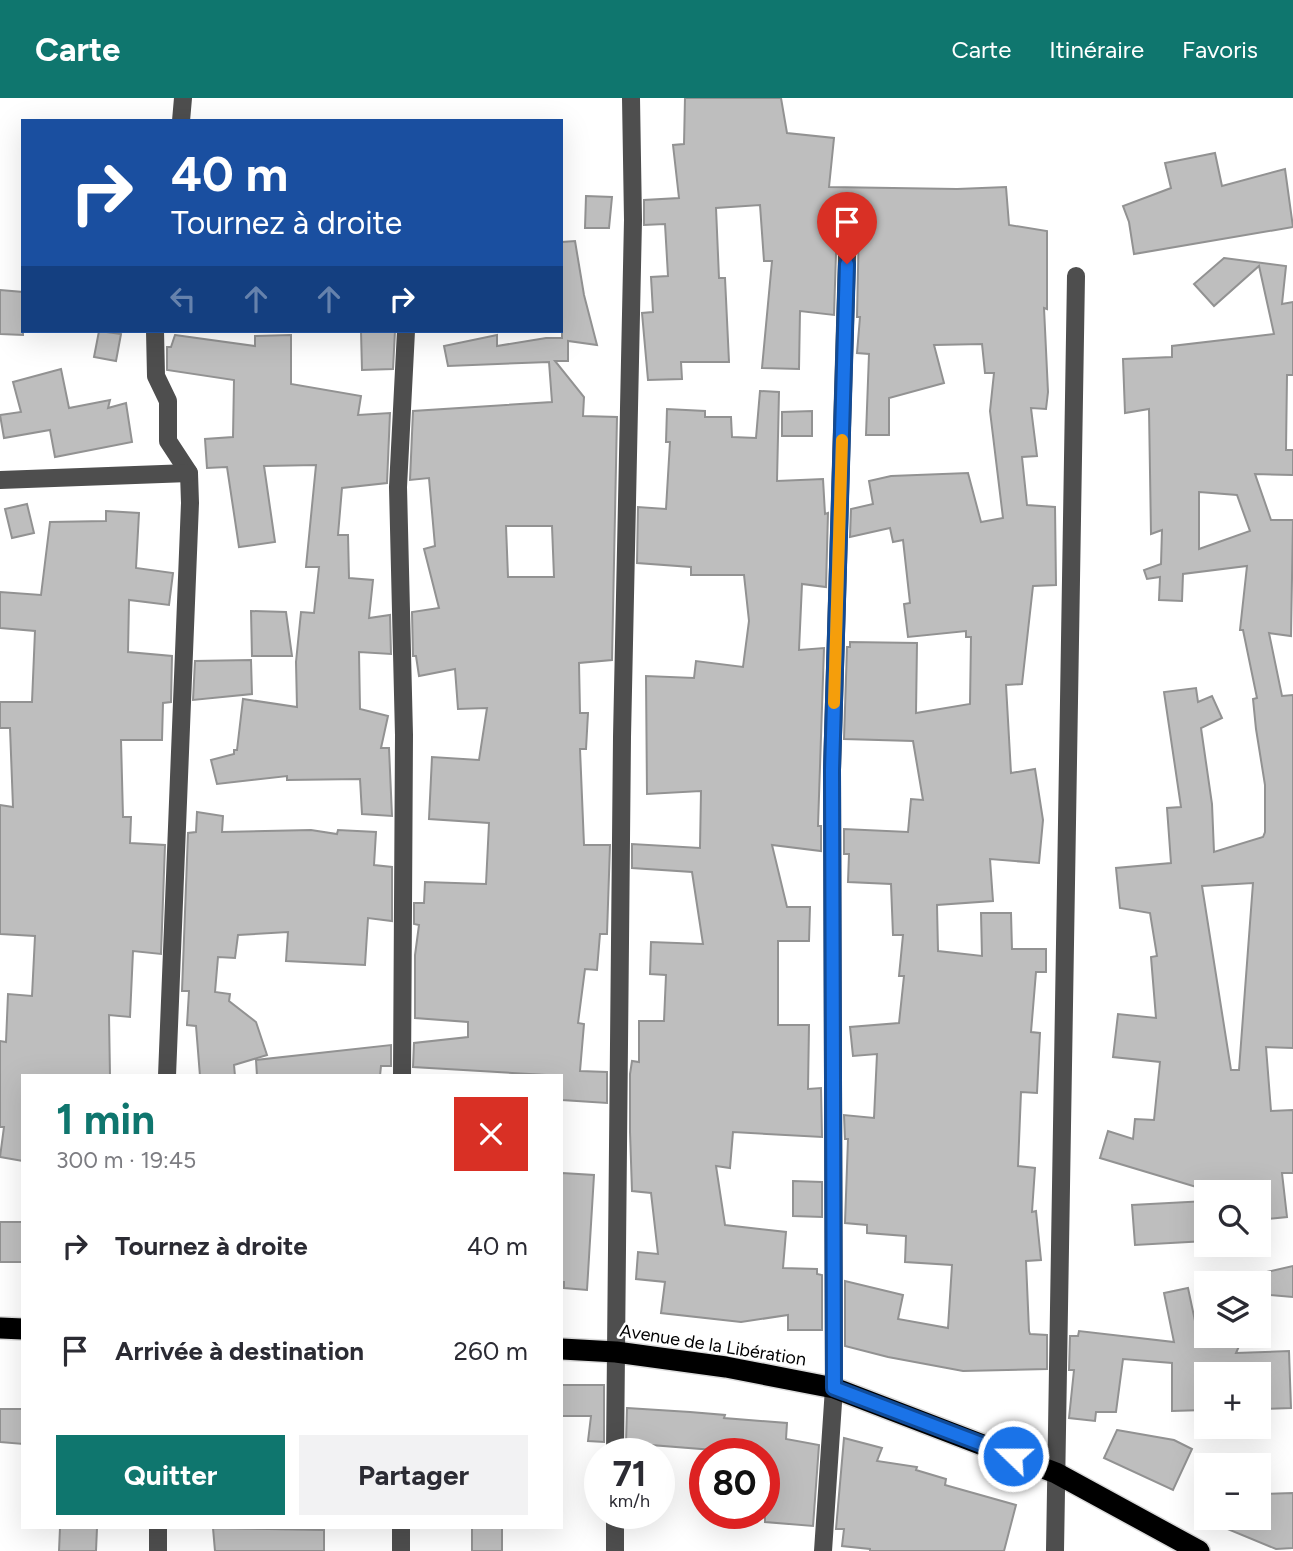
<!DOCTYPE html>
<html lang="fr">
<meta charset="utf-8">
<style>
body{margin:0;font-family:Figtree,sans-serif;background:#f2f2f3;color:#2b2b33;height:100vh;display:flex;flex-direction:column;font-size:26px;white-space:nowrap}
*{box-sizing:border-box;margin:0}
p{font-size:23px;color:#7c7c81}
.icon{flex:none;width:38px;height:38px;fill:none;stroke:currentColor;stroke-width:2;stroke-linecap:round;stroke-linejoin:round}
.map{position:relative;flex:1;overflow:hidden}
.side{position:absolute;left:21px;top:976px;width:542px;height:455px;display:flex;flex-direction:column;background:#fff;border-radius:0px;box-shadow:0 7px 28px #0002}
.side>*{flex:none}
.banner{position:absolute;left:21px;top:21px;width:542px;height:214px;border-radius:0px;box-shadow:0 7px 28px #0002;background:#1a4fa0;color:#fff;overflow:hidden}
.controls{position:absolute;left:1194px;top:1082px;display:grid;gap:14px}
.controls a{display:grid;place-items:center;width:77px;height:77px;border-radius:0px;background:#fff;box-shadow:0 7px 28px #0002;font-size:35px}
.speed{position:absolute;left:584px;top:1340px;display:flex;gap:14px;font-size:35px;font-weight:700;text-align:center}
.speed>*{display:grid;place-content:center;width:91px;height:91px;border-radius:50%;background:#fff;box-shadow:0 7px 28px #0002;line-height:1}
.speed small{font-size:18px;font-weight:400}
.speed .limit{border:10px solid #d22;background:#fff;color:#111}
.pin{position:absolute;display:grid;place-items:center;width:60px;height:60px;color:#fff;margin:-72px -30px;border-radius:50% 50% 50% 0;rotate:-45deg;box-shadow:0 0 7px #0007}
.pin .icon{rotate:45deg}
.me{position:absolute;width:77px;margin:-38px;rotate:292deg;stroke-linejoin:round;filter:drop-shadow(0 0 5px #0008)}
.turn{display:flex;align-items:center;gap:24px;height:147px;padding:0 35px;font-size:32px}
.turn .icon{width:91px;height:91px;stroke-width:2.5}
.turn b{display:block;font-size:49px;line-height:60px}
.lanes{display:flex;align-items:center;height:66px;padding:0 35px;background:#0003;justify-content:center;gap:35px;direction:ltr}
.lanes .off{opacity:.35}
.round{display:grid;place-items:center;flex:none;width:74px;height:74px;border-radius:0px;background:#f2f2f3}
.overview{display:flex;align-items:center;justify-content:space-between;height:119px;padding:0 35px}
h1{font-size:42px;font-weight:700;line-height:52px;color:#0f766e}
.primary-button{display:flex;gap:14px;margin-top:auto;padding:14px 35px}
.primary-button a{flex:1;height:80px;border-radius:0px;background:#0f766e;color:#fff;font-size:28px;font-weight:700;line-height:80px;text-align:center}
.primary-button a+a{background:#f2f2f3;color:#2b2b33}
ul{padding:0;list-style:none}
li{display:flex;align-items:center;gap:21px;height:105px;padding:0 35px}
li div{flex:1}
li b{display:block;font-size:26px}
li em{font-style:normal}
header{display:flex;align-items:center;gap:42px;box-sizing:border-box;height:98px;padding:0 35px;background:#0f766e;color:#fff}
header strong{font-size:33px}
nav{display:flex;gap:38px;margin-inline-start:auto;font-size:24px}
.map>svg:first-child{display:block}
.building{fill:#bebebe;stroke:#929292;stroke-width:2;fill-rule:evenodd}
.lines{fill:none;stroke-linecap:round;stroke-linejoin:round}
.highway-casing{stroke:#dbdbdb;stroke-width:24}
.minor{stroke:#4e4e4e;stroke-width:18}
.highway{stroke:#000;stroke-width:21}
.route-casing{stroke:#114b97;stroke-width:18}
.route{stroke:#1a73e8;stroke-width:12}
.slow{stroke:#f59e0b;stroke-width:12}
.labels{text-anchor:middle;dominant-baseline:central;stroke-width:5;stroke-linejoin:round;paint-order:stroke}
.street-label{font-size:18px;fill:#000;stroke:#fff}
</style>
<header>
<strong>Carte</strong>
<nav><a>Carte</a><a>Itinéraire</a><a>Favoris</a></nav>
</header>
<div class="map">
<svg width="1293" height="1453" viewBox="0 0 1293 1453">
<rect width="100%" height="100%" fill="#fff"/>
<g class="building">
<polygon points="685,0 781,0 787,35 834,40 829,89 957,91 1006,89 1009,127 1047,133 1047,211 1044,210 1048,294 1046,311 1031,310 1037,358 1022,359 1027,407 1055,409 1056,487 1033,488 1022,586 1006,587 1011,675 1035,671 1043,722 1039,765 990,761 993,803 937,807 938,853 982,858 981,815 1011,815 1012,851 1046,851 1046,874 1036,874 1031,934 1040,935 1037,995 1021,994 1018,1068 1035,1070 1032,1114 1036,1113 1041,1162 1026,1163 1029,1233 1030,1236 1047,1237 1047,1271 963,1273 888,1259 845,1248 845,1183 903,1197 898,1221 948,1230 952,1167 905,1164 906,1138 867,1135 867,1127 845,1125 848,1041 845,1041 844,1017 874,1020 877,956 853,958 850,929 899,925 904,878 899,878 903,837 893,837 891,786 848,784 849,756 844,756 844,731 908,734 911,701 923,702 913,643 844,641 847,549 850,549 850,544 917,545 916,615 970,606 971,539 966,539 966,533 908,539 904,506 910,505 903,442 893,444 890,430 850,439 851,411 873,406 869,383 891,378 968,375 981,424 1003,420 990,313 994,275 985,275 982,246 934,247 944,285 889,300 889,337 866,337 869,256 857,255 860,219 857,219 859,125 855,116 848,114 839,118 837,125 834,217 800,213 799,271 762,270 772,163 764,163 760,107 716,110 719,180 725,180 729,264 681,264 682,281 648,282 642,215 653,214 651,179 668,178 665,126 644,127 644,102 679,100 673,47 684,46"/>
<polygon points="1215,55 1222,88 1285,71 1293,129 1134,156 1129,124 1123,108 1171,90 1165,65"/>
<polygon points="586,98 612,99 609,130 585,130"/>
<path d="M575 143 584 197 597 247 568 243V263H555L584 299 583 318 617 319 612 562 579 565 580 615H588L586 651H580L584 747H610L607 836H600L597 872 585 871 578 925 584 926 580 973 607 974V1005L562 1002V978L413 969 414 945 468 939V924L415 920V857L419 827 414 826V805H424L425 784 486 786 489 725 429 721 432 659 479 662 487 610 458 611 455 571 419 578 416 558H413L412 514 439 510 424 451 435 448 429 380 410 382 413 313 552 304 549 264 448 268 444 248 497 237V248L546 240H562V144ZM506 428H552L554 479H508Z"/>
<path d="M1224 160 1286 168 1282 206 1293 204V277H1287L1286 352H1293V377L1255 376 1271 422H1293L1291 538 1269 535 1282 598 1293 597V950L1266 949 1271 1013 1293 1012V1075H1282L1287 1119 1259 1122 1258 1094H1213L1100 1060 1108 1033 1133 1041 1135 1021 1154 1022 1160 964 1113 959 1118 916 1156 920 1151 859 1157 858 1150 815 1120 810 1116 770 1171 765 1167 710 1181 709 1164 594 1196 590 1198 604 1212 598 1222 620 1201 630 1212 706 1214 754 1263 739 1265 734V687L1256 631 1253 601 1257 600 1243 532H1240L1247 468 1183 476 1182 503 1159 502 1160 479 1147 481 1144 472 1161 466 1162 432 1151 436 1149 311 1125 315 1123 261 1172 259V248L1274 236 1259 168 1214 208 1194 186ZM1199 394 1237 397 1250 433 1199 451ZM1253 785 1239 972H1231L1202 788Z"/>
<polygon points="0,192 23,194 23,237 0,236"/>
<polygon points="99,233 121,236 116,263 94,259"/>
<polygon points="361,233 395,233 393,271 362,272"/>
<polygon points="175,237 255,248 255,238 291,237 291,286 361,298 358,317 390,315 387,385 342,390 338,437 348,437 349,480 373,482 369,520 390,517 391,556 359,554 360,611 388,618 381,650 389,650 392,718 362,716 360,681 287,682 287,678 217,686 211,662 234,656 234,652 237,652 243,601 297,609 296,564 301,514 314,515 319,469 306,469 316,367 264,368 275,444 239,449 227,369 207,370 205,341 233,339 234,282 167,272 167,249 171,249"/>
<polygon points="61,271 69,310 110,302 108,310 126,305 132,344 55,359 50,332 4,340 0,317 21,314 13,284"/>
<polygon points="760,293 779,294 777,383 823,381 825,416 828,415 826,489 802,486 799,552 824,550 818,728 821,728 821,753 772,747 787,809 810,809 809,843 778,843 778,927 809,927 808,991 821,990 822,1039 733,1034 730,1070 716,1068 725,1127 786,1134 783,1170 817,1171 817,1176 822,1177 822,1232 788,1232 788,1217 741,1224 661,1215 665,1184 636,1181 638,1154 658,1156 651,1095 632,1093 630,1034 630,976 632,963 639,964 639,923 664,923 666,877 650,876 651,844 703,846 692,774 632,770 632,746 700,750 701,693 647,696 646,578 694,580 696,563 743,569 749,523 744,477 691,477 691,469 637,465 638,409 666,411 670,344 666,344 667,311 705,313 705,319 731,319 732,339 756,340"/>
<polygon points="812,313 812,338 782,338 782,314"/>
<polygon points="27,406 34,435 12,440 5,411"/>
<polygon points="106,413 139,415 136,470 173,475 169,507 129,502 128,554 172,558 171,604 163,605 162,642 121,642 123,719 131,719 130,745 165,747 161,856 133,853 130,919 109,917 110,978 23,978 23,1063 0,1059 4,1029 0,1029 0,943 6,944 8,896 32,898 35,838 0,836 0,707 13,709 10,630 0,630 0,604 32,604 35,533 0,530 0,494 41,497 50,424 106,423"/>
<polygon points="251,513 286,514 292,558 252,558"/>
<polygon points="251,562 252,596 193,602 195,563"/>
<polygon points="197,714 223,718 222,734 311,732 337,736 338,732 376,734 374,767 392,769 392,823 368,820 365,867 286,863 288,834 238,837 235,860 218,859 215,894 230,896 229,903 256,924 267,957 234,967 235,978 200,978 196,928 187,927 189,893 182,893 188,735 196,734"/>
<polygon points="391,947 391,968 381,968 380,978 257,978 256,962"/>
<polygon points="562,1075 594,1077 587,1192 564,1190 564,1184 562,1184"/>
<polygon points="793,1083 822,1084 822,1119 793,1118"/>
<polygon points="1206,1103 1206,1143 1135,1147 1132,1107"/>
<rect x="0" y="1124" width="23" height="40"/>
<polygon points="1293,1168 1293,1199 1258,1196 1258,1176"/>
<polygon points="1188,1190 1198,1237 1244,1237 1236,1255 1289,1253 1291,1310 1258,1311 1258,1276 1204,1276 1204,1312 1172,1313 1172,1265 1123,1261 1116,1314 1096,1314 1095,1323 1069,1320 1074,1272 1069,1272 1070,1238 1078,1238 1079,1233 1174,1244 1164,1195"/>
<polygon points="562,1287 604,1287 604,1344 588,1343 591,1318 562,1318"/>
<polygon points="627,1310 690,1314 725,1317 724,1320 787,1325 786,1341 819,1347 813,1428 765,1424 765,1356 626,1345"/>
<polygon points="0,1311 23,1311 23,1346 0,1344"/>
<polygon points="1117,1332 1174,1342 1192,1351 1173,1392 1104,1360"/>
<polygon points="844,1340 882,1350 877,1363 917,1369 916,1372 946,1381 945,1387 1016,1407 1004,1453 870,1453 870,1451 842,1448 844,1431 836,1431"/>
<polygon points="1293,1395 1293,1450 1276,1451 1201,1420 1258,1419 1258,1396"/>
<polygon points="60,1430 97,1430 96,1453 59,1453"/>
<polygon points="213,1430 324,1432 324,1453 215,1453"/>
<rect x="472" y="1430" width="30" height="23"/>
</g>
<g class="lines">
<defs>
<g id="highway">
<polyline points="0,1230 23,1231"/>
<polyline points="562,1251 616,1254 726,1269 834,1290 1056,1375 1199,1453"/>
</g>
</defs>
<use href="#highway" class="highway-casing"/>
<g class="minor">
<polyline points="181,23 183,0"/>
<polyline points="155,233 156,278 168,303 168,343 189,375 190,405 167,978"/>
<polyline points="0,382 189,375"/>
<polyline points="402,978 404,637 398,389 406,233"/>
<polyline points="615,1356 622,639 633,122 631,0"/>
<polyline points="401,1430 401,1453"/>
<polyline points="158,1453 158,1430"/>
<polyline points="615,1453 615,1416"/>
<polyline points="823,1453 834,1290 832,672 848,125"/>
<polyline points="1055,1453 1076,178"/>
</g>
<use href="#highway" class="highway"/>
</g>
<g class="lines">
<defs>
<polyline id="route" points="847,166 832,672 834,1290 1013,1358"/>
</defs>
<use href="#route" class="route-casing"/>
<use href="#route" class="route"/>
<polyline class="slow" points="834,605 842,342"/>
</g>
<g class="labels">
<g class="street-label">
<text transform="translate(713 1247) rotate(9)">Avenue de la Libération</text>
</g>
</g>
</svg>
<div class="controls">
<a><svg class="icon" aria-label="search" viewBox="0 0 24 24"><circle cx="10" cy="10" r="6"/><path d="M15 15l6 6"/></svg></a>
<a><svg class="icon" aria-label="layers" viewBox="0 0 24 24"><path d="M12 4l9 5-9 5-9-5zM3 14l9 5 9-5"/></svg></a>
<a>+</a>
<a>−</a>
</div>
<div class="speed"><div>71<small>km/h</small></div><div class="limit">80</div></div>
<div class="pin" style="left:847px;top:166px;background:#d93025"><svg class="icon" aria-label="arrive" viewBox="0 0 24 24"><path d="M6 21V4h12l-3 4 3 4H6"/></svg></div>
<svg class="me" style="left:1013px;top:1358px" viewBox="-20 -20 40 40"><circle r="17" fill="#1a73e8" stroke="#fff" stroke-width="3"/><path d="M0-11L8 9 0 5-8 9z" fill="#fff"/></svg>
<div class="banner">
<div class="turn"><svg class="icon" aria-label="right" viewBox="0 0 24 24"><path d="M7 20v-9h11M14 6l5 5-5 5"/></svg><div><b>40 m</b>Tournez à droite</div></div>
<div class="lanes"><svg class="icon off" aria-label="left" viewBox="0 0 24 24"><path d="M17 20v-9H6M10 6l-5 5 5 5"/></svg><svg class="icon off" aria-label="ahead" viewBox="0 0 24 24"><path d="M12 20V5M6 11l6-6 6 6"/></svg><svg class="icon off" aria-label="ahead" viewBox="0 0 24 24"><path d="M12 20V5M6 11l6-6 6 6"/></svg><svg class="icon" aria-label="right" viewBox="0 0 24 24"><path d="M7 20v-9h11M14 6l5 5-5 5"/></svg></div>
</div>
<section class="side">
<div class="overview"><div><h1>1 min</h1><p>300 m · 19:45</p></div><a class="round" style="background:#d93025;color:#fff"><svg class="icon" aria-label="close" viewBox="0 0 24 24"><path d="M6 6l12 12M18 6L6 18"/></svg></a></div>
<ul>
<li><svg class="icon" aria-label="right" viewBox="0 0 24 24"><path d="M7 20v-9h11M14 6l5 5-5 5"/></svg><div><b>Tournez à droite</b></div><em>40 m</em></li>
<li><svg class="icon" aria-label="arrive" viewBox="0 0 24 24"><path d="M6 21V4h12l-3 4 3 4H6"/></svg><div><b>Arrivée à destination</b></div><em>260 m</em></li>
</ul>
<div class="primary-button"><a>Quitter</a><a>Partager</a></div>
</section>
</div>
